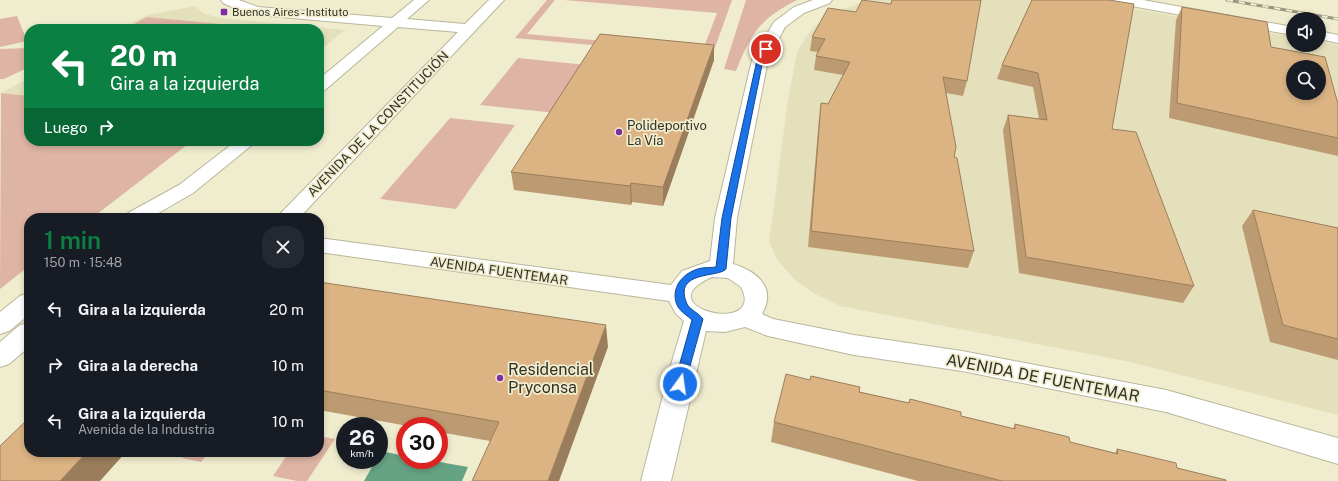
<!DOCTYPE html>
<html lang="es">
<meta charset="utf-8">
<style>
body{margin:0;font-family:"Public Sans",sans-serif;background:#242831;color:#f1f3f6;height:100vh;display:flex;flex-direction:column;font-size:15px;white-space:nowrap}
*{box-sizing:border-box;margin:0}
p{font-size:13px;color:#9ea1a6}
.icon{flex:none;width:22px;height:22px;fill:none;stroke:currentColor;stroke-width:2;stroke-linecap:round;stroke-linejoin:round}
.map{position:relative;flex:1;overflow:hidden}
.details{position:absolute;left:24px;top:213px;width:300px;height:244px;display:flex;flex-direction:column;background:#171b24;border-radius:16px;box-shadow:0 2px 6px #0003}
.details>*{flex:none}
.top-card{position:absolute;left:24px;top:24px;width:300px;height:122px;border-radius:16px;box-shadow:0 2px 6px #0003;background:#0b8043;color:#fff;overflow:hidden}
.tools{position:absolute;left:1286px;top:12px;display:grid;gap:8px}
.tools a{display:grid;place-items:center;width:40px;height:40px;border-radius:50%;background:#171b24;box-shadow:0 2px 6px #0003;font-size:20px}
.speed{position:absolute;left:336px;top:417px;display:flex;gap:8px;font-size:20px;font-weight:700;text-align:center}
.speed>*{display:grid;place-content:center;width:52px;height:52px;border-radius:50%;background:#171b24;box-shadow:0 2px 6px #0003;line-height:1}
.speed small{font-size:10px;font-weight:400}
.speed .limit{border:6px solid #d22;background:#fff;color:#111}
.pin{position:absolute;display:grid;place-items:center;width:34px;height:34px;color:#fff;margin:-17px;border:2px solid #fff;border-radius:50%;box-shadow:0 1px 4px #0007}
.me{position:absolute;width:44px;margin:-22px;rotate:14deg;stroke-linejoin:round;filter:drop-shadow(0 0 3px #0008)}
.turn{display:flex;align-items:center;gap:14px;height:84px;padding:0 20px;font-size:18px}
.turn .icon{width:52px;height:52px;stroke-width:2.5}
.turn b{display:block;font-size:28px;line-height:34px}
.then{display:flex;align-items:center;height:38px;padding:0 20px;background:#0003;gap:8px;font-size:15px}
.round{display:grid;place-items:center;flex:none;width:42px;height:42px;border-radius:16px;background:#242831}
.overview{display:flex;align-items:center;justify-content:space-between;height:68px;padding:0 20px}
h1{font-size:24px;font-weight:600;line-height:30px;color:#0b8043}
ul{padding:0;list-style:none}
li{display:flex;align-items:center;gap:12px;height:56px;padding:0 20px}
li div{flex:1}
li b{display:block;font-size:15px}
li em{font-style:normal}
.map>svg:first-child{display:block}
.built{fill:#e5e0bc;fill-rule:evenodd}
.green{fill:#deb4a4}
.water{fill:#66a384}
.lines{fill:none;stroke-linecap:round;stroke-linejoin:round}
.minor-casing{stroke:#bab69a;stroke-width:2}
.minor{fill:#fff;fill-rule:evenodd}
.rail-casing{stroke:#9a9782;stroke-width:3}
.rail{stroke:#f0edcf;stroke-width:2;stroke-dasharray:6;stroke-linecap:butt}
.wall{fill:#bd9b72}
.shaded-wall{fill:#9a7e5c}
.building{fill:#dcb484;stroke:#9a7e5c;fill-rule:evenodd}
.route{fill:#1a73e8;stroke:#114b97}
.poi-dot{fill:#7c2fa0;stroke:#f0edcf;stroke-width:1.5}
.labels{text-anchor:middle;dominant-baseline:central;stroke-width:3.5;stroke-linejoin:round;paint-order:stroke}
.far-poi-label{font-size:11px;fill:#313025;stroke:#f0edcf;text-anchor:start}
.street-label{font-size:13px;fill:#313025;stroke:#f0edcf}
.poi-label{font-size:13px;fill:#313025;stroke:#f0edcf;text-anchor:start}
.near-poi-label{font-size:16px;fill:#313025;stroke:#f0edcf;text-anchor:start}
.near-street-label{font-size:16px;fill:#313025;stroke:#f0edcf}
</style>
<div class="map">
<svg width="1338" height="481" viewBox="0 0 1338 481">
<rect width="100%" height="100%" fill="#f0edcf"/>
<g class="built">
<path d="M868 0H1084L1293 37V45H1319V42L1338 45V415L1130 362 840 306 815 294 795 280 778 261 769 242 788 100 797 52 805 38 815 26 834 13ZM1293 67H1319V93H1293Z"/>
<polygon points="195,6 205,14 221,18 345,30 319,51 319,29 121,29 147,15"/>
<polygon points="29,78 29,96 1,93"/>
</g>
<g class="green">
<polygon points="547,0 555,0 527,34 703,50 717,13 564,0 732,0 712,56 515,38"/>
<path d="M746 0H797C760 19 751 33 736 71L724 69Z"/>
<polygon points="17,16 27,41 0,47 0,19"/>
<polygon points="147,17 230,25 223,29 125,29"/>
<polygon points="29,48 29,67 4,79 0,79 0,49"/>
<polygon points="518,58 587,65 556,113 480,105"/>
<polygon points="1,93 29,96 29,141 192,141 92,218 29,218 29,266 0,289"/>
<polygon points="450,118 515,125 456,209 380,199"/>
<polygon points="319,436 335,439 307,481 297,481 273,476 289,452 319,452"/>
<polygon points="187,452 209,452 201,462 182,458"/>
</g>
<polygon class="water" points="381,451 405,456 405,460 428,460 468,467 462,481 364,481 376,460 379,460"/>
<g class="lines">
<defs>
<g id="minor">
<polygon points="221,0 239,0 258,7 392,18 414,0 429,0 407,19 465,24 489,0 504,0 299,218 276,218 458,32 398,27 325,90 319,92 319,79 383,26 258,15 243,12 223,3"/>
<path d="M813 0H832L830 3 804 13 785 27 768 60 737 218 733 264C757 271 777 288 762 314L773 319 854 335 962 351 1166 390 1338 438V464L1166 412 962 371 854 355 768 336 745 327 725 332 706 331 671 481H641L670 368 684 321 676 314 669 301 319 252V238L671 285 682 271 710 261 715 218 752 60 774 22 794 7ZM712 277 728 278 741 287C767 337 643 307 712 277Z"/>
<polygon points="1113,0 1143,0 1293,27 1293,35 1120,4 1115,3"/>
<polygon points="1319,31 1338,35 1338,43 1319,39"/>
<polygon points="236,141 257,141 193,193 150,218 124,218 128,213 179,185"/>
<polygon points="29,293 29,315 9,331 0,334 0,312 20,296"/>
<polygon points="29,323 29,347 9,364 0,367 0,342 20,325"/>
</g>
</defs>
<use href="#minor" class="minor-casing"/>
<use href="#minor" class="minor"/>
<defs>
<polyline id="rail" points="1227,0 1338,19"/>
</defs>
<use href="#rail" class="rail-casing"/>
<use href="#rail" class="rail"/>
</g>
<g class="wall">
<polygon points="1032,0 1112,129 1194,286 1183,303 1019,273 1003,130 1008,115 1039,119 1033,87 997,79 1002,65"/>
<polygon points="1182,7 1338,104 1338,156 1169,118 1176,20"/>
<polygon points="828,8 967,81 963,96 946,93 954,157 974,251 968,268 808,247 819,118 821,103 828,104 843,75 814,70 816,56 818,52 810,51 812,37"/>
<polygon points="714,45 714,60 663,206 632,202 631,205 514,190 511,172"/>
<polygon points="1253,210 1338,228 1338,360 1270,342 1242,226"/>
<polygon points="319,282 608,347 490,441 439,432 439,426 408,426 319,410"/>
<polygon points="810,380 908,403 910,399 961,416 1013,429 1015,424 1070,442 1115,453 1117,449 1177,468 1226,481 918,481 771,442 774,422"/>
</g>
<g class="shaded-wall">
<polygon points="714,45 714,60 663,206 663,187"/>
<polygon points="631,183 632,202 631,205 630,186"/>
<polygon points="606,325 608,347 559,481 548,481"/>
<polygon points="87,452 126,452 100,481 60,481"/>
</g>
<g class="building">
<polygon points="862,0 891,4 892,0 981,0 967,81 943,77 956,147 954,157 957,158 974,251 811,231 821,103 828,104 850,62 816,56 825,39 812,37 828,8 856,12"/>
<polygon points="1032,0 1109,0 1134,4 1112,129 1136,132 1194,286 1026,257 1008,115 1047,120 1038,73 1002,65"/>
<path d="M1182 7 1267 22 1271 47 1325 57 1338 104V138L1177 103ZM1293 67H1319V93H1293Z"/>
<polygon points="600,34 714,45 663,187 631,183 630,186 511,172"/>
<polygon points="1253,210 1338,228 1338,339 1283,325"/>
<polygon points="319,282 606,325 548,481 472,481 499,422 319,390"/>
<polygon points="786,374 810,380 811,376 860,387 859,392 909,403 910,399 961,412 961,416 1015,429 1015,424 1069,437 1070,442 1118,454 1117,449 1176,463 1177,468 1226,480 1226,481 1002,481 774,422"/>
<polygon points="29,418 29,452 87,452 60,481 0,481 0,446"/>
</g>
<path class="route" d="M764 47 769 49 763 60 731 218 726 269C719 278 672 270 687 304 690 310 699 313 703 319L685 384 684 387H676L674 384 692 320C688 316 681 312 678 307 670 292 679 276 695 270 701 267 709 268 716 267L722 218 757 60Z"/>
<g class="poi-dot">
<rect x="220" y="8" width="8" height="8" rx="2"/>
<circle cx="619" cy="132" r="4"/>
<circle cx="500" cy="378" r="4"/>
</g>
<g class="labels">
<g class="far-poi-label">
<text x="232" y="12">Buenos Aires - Instituto</text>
</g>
<g class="street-label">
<text transform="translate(378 124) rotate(-46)">AVENIDA DE LA CONSTITUCIÓN</text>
<text transform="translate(499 271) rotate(8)">AVENIDA FUENTEMAR</text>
</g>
<g class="poi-label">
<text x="627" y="125">Polideportivo<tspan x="627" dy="15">La Vía</tspan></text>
</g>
<g class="near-poi-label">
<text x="508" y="369">Residencial<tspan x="508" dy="18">Pryconsa</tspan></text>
</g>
<g class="near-street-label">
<text transform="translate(1043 378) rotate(11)">AVENIDA DE FUENTEMAR</text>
</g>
</g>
</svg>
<div class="tools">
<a><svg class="icon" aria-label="sound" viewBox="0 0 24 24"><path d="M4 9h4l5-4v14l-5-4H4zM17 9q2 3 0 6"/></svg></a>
<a><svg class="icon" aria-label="search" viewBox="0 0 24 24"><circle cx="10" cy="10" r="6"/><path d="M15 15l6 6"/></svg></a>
</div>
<div class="speed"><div>26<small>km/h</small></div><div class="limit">30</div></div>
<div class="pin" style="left:766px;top:49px;background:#d93025"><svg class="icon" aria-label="arrive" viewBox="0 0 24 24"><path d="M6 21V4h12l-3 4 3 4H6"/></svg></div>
<svg class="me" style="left:680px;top:384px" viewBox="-20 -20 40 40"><circle r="17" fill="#1a73e8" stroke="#fff" stroke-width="3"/><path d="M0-11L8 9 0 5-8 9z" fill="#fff"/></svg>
<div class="top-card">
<div class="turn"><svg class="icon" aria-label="left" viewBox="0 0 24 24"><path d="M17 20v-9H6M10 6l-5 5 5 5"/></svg><div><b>20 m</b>Gira a la izquierda</div></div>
<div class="then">Luego<svg class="icon" aria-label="right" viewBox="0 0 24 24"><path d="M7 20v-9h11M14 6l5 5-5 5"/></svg></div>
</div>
<section class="details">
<div class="overview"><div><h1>1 min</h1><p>150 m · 15:48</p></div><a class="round"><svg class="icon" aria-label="close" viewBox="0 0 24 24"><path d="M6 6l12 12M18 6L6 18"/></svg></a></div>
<ul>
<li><svg class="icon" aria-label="left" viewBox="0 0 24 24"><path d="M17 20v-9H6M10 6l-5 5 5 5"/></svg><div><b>Gira a la izquierda</b></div><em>20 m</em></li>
<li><svg class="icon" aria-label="right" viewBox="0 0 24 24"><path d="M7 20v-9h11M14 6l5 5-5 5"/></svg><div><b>Gira a la derecha</b></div><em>10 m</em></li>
<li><svg class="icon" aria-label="left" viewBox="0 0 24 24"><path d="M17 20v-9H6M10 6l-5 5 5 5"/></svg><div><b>Gira a la izquierda</b><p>Avenida de la Industria</p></div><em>10 m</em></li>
</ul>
</section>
</div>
